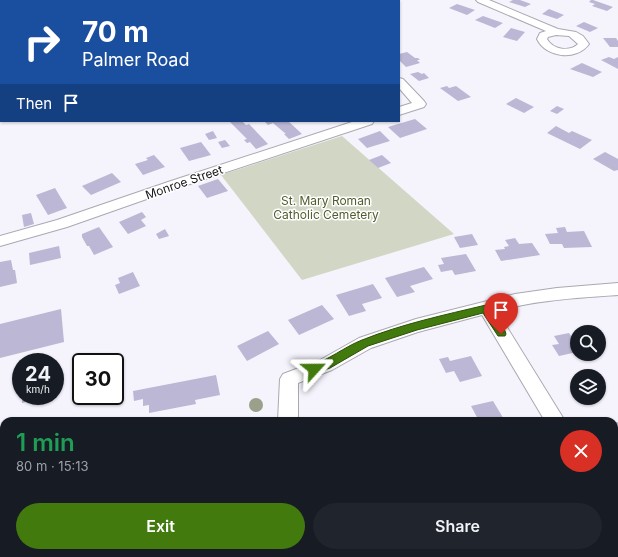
<!DOCTYPE html>
<meta charset="utf-8">
<style>
body{margin:0;font-family:Inter,sans-serif;background:#20242c;color:#f1f3f6;height:100vh;display:flex;flex-direction:column;font-size:15px;white-space:nowrap}
*{box-sizing:border-box;margin:0}
p{font-size:13px;color:#9ea1a6}
.icon{flex:none;width:22px;height:22px;fill:none;stroke:currentColor;stroke-width:2;stroke-linecap:round;stroke-linejoin:round}
.map{position:relative;flex:1;overflow:hidden}
.panel{position:absolute;left:0px;top:417px;width:618px;height:140px;display:flex;flex-direction:column;background:#171b24;border-radius:12px 12px 0 0;box-shadow:0 1px 3px #0004}
.panel>*{flex:none}
.banner{position:absolute;left:0px;top:0px;width:400px;height:122px;box-shadow:0 1px 3px #0004;background:#1a4fa0;color:#fff;overflow:hidden}
.buttons{position:absolute;left:570px;top:325px;display:grid;gap:8px}
.buttons a{display:grid;place-items:center;width:36px;height:36px;border-radius:50%;background:#171b24;box-shadow:0 1px 3px #0004;font-size:20px}
.speed{position:absolute;left:12px;top:353px;display:flex;gap:8px;font-size:20px;font-weight:700;text-align:center}
.speed>*{display:grid;place-content:center;width:52px;height:52px;border-radius:50%;background:#171b24;box-shadow:0 1px 3px #0004;line-height:1}
.speed small{font-size:10px;font-weight:400}
.speed .limit{border:2px solid #111;border-radius:6px;background:#fff;color:#111}
.pin{position:absolute;display:grid;place-items:center;width:34px;height:34px;color:#fff;margin:-41px -17px;border-radius:50% 50% 50% 0;rotate:-45deg;box-shadow:0 0 4px #0007}
.pin .icon{rotate:45deg}
.me{position:absolute;width:44px;margin:-22px;rotate:66deg;stroke-linejoin:round;filter:drop-shadow(0 0 3px #0008)}
.turn{display:flex;align-items:center;gap:14px;height:84px;padding:0 16px;font-size:18px}
.turn .icon{width:52px;height:52px;stroke-width:2.5}
.turn b{display:block;font-size:28px;line-height:34px}
.then{display:flex;align-items:center;height:38px;padding:0 16px;background:#0003;gap:8px;font-size:15px}
.round{display:grid;place-items:center;flex:none;width:42px;height:42px;border-radius:21px;background:#20242c}
.headline{display:flex;align-items:center;justify-content:space-between;height:68px;padding:0 16px}
h1{font-size:24px;font-weight:600;line-height:30px;color:#1e9e55}
.button{display:flex;gap:8px;margin-top:auto;padding:8px 16px}
.button a{flex:1;height:46px;border-radius:24px;background:#437a0e;color:#fff;font-size:16px;font-weight:600;line-height:46px;text-align:center}
.button a+a{background:#20242c;color:#f1f3f6}
.map>svg:first-child{display:block}
.green{fill:#d2d7c5}
.building{fill:#bbb7d4}
.lines{fill:none;stroke-linecap:round;stroke-linejoin:round}
.minor-casing{stroke:#aaa9b1;stroke-width:2}
.minor{fill:#fff;fill-rule:evenodd}
.tree{fill:#9ba08a}
.route{fill:#437a0e;stroke:#2c4f09}
.labels{text-anchor:middle;dominant-baseline:central;stroke-width:3;stroke-linejoin:round;paint-order:stroke}
.street-label{font-size:12px;fill:#171619;stroke:#fff}
.park-label{font-size:12px;fill:#515d2d;stroke:#fff}
</style>
<div class="map">
<svg width="618" height="557" viewBox="0 0 618 557">
<rect width="100%" height="100%" fill="#f5f3fc"/>
<polygon class="green" points="342,136 454,234 302,280 221,175"/>
<g class="building">
<polygon points="513,0 520,0 531,4 525,7 509,2"/>
<polygon points="591,0 593,0 613,7 607,11 592,6 595,4 589,2"/>
<polygon points="457,4 475,10 467,15 449,8"/>
<polygon points="549,9 564,15 557,19 542,14"/>
<polygon points="483,16 503,23 495,28 475,20"/>
<polygon points="584,22 598,28 590,32 576,26"/>
<polygon points="511,28 525,32 517,41 503,37"/>
<polygon points="603,38 616,38 618,41 618,47 610,47"/>
<polygon points="407,52 415,58 418,58 420,60 417,60 420,63 406,67 399,60 399,54"/>
<polygon points="609,57 614,59 618,57 618,69 601,60"/>
<polygon points="582,63 602,72 593,77 570,69"/>
<polygon points="418,72 422,74 424,73 429,78 419,81 410,74"/>
<polygon points="447,86 449,88 456,86 471,97 458,101 440,88"/>
<polygon points="516,98 534,107 524,113 506,104"/>
<polygon points="557,106 564,109 557,114 550,111"/>
<polygon points="415,119 427,129 400,138 388,127"/>
<polygon points="229,121 242,121 246,125 249,124 268,144 256,149 250,142 247,143 244,140 247,139"/>
<polygon points="264,121 288,121 302,134 289,139 284,134 286,134 273,123 268,125"/>
<polygon points="556,126 569,133 572,131 592,140 580,149 547,133"/>
<polygon points="213,131 217,138 209,140 205,134"/>
<polygon points="380,131 390,141 367,148 358,139"/>
<polygon points="225,140 230,146 222,148 218,142"/>
<polygon points="201,142 211,155 189,161 180,148"/>
<polygon points="605,152 618,159 618,170 614,171 593,159"/>
<polygon points="154,155 165,167 143,175 135,164 148,160 146,158"/>
<polygon points="382,155 391,163 378,168 369,160"/>
<polygon points="112,173 121,182 91,195 82,186"/>
<polygon points="218,179 228,191 207,198 198,186"/>
<polygon points="55,188 67,208 48,215 36,195"/>
<polygon points="142,212 146,217 141,220 146,226 128,234 119,222"/>
<polygon points="31,213 34,224 24,227 22,215"/>
<polygon points="99,227 113,247 94,255 89,246 87,246 82,237 82,234"/>
<polygon points="565,227 567,232 584,231 592,247 564,248 562,244 550,244 545,234 558,233 556,228"/>
<polygon points="165,229 169,236 159,239 156,234"/>
<polygon points="472,234 478,245 460,248 454,237"/>
<polygon points="515,238 519,244 532,243 540,255 501,261 495,250 505,249 504,247 509,246 505,240"/>
<polygon points="59,246 61,258 30,265 29,253"/>
<polygon points="466,254 476,271 455,275 452,270 441,272 438,265 444,264 441,258"/>
<polygon points="11,260 13,270 15,270 17,283 0,287 0,262"/>
<polygon points="424,267 433,279 410,286 415,292 397,297 385,278"/>
<polygon points="133,272 140,286 119,294 115,285 120,283 118,278"/>
<polygon points="373,284 382,298 362,304 366,311 349,316 336,295"/>
<polygon points="322,305 334,319 299,335 288,320"/>
<polygon points="61,309 64,342 0,358 0,324"/>
<polygon points="268,331 279,344 247,361 237,346"/>
<polygon points="569,333 577,345 577,352 559,356 552,345 559,344 554,336"/>
<polygon points="471,356 482,376 460,382 454,371 446,373 439,359 448,357 450,361"/>
<polygon points="216,375 220,395 195,400 196,404 149,413 149,405 143,406 143,399 134,401 133,391"/>
<polygon points="22,396 47,396 22,403"/>
<polygon points="493,401 505,421 479,421 471,406"/>
<polygon points="334,417 358,420 358,421 334,421"/>
<polygon points="618,422 618,446 614,440 614,423"/>
<polygon points="4,492 4,506 0,507 0,493"/>
<polygon points="77,553 96,553 96,557 64,557 64,555"/>
<rect x="340" y="553" width="31" height="4"/>
</g>
<g class="lines">
<defs>
<g id="minor">
<polygon points="325,0 335,0 336,1 326,1"/>
<path d="M476 0H489L558 29 576 32 583 36 589 44C577 61 546 58 537 39L540 33 546 31 478 2ZM556 35 569 36 578 44C570 52 553 50 547 39L548 37Z"/>
<rect x="0" y="26" width="1" height="6"/>
<polygon points="399,78 403,79 424,101 426,104 424,107 399,115 399,107 412,103 399,88"/>
<polygon points="355,121 374,121 372,124 178,188 67,227 0,246 0,236 57,220 168,182"/>
<path d="M618 283V295C577 298 536 300 497 311L565 421H545L482 315 418 332 371 348 332 370 298 383V421H278L280 379 283 374 320 360 359 338 416 319 515 294 557 288Z"/>
<polygon points="614,505 618,506 618,532 614,531"/>
<polygon points="4,511 4,531 0,532 0,512"/>
<rect x="277" y="553" width="22" height="4"/>
</g>
</defs>
<use href="#minor" class="minor-casing"/>
<use href="#minor" class="minor"/>
</g>
<circle class="tree" cx="256" cy="405" r="7"/>
<path class="route" d="M486 305 489 306 505 331 506 334 505 336H498L483 313 417 330 368 346 330 368 314 374 310 372 309 369 310 366C329 360 344 347 362 340 402 324 444 315 486 305Z"/>
<g class="labels">
<g class="street-label">
<text transform="translate(184 182) rotate(-19)">Monroe Street</text>
</g>
<g class="park-label">
<text x="326" y="200">St. Mary Roman<tspan x="326" dy="14">Catholic Cemetery</tspan></text>
</g>
</g>
</svg>
<div class="buttons">
<a><svg class="icon" aria-label="search" viewBox="0 0 24 24"><circle cx="10" cy="10" r="6"/><path d="M15 15l6 6"/></svg></a>
<a><svg class="icon" aria-label="layers" viewBox="0 0 24 24"><path d="M12 4l9 5-9 5-9-5zM3 14l9 5 9-5"/></svg></a>
</div>
<div class="speed"><div>24<small>km/h</small></div><div class="limit">30</div></div>
<div class="pin" style="left:501px;top:334px;background:#d93025"><svg class="icon" aria-label="arrive" viewBox="0 0 24 24"><path d="M6 21V4h12l-3 4 3 4H6"/></svg></div>
<svg class="me" style="left:314px;top:369px" viewBox="-20 -20 40 40"><path d="M0-17L14 15 0 8-14 15z" fill="#437a0e" stroke="#fff" stroke-width="4"/></svg>
<div class="banner">
<div class="turn"><svg class="icon" aria-label="right" viewBox="0 0 24 24"><path d="M7 20v-9h11M14 6l5 5-5 5"/></svg><div><b>70 m</b>Palmer Road</div></div>
<div class="then">Then<svg class="icon" aria-label="arrive" viewBox="0 0 24 24"><path d="M6 21V4h12l-3 4 3 4H6"/></svg></div>
</div>
<section class="panel">
<div class="headline"><div><h1>1 min</h1><p>80 m · 15:13</p></div><a class="round" style="background:#d93025;color:#fff"><svg class="icon" aria-label="close" viewBox="0 0 24 24"><path d="M6 6l12 12M18 6L6 18"/></svg></a></div>
<div class="button"><a>Exit</a><a>Share</a></div>
</section>
</div>
